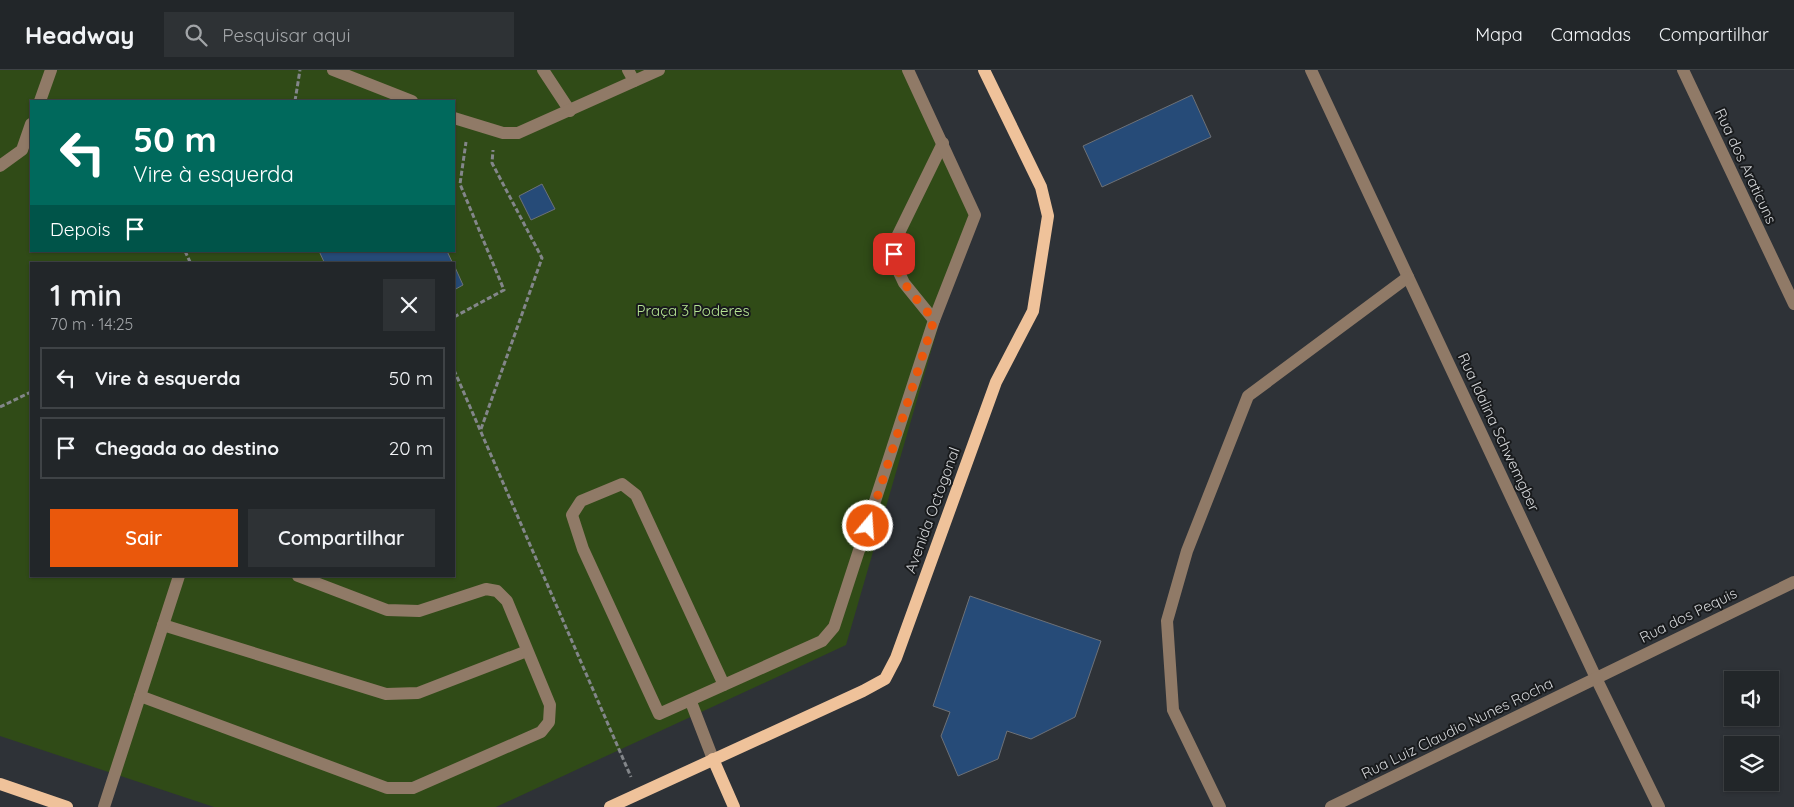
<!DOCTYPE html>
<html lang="pt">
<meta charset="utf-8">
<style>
body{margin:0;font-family:Quicksand,sans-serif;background:#2e3235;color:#f1f3f6;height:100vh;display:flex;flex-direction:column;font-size:19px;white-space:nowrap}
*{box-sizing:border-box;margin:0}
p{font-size:16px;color:#a2a5a8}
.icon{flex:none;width:28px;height:28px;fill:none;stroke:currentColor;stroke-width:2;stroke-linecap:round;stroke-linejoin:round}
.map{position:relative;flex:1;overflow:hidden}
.drawer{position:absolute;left:30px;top:192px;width:425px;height:315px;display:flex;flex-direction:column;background:#222629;border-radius:0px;box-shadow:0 1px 4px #0004,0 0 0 1px #3f4346}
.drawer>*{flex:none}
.guide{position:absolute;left:30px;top:30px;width:425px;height:152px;border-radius:0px;box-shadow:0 1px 4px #0004,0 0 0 1px #3f4346;background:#00695c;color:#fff;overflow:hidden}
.buttons{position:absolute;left:1724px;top:601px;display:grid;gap:10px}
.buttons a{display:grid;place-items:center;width:55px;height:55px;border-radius:0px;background:#222629;box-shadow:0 1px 4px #0004,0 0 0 1px #3f4346;font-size:25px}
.pin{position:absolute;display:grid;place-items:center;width:42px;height:42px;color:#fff;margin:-21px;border-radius:10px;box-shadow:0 2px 8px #0006}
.me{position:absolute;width:55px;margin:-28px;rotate:18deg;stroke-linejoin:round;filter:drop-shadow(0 0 4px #0008)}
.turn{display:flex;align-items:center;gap:18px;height:105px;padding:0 20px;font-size:22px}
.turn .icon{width:65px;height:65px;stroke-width:2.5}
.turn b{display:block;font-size:35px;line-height:42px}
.then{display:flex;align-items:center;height:48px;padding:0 20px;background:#0003;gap:10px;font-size:19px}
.round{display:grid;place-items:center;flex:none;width:52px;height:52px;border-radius:0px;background:#2e3235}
.head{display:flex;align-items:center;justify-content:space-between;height:85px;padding:0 20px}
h1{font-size:30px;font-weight:600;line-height:38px}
.button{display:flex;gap:10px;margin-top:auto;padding:10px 20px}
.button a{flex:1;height:58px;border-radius:0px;background:#ea580c;color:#fff;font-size:20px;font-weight:600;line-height:58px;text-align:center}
.button a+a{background:#2e3235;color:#f1f3f6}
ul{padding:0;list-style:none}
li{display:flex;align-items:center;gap:15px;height:62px;margin:0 10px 8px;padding:0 10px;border:2px solid #3f4346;border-radius:0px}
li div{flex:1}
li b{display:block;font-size:19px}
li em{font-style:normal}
header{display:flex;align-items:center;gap:30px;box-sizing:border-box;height:70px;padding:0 25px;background:#222629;border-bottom:1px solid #3f4346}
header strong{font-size:24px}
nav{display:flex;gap:28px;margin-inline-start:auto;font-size:18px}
.search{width:350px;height:45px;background:#2e3235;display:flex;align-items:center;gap:12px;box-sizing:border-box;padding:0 18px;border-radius:0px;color:#a2a5a8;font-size:19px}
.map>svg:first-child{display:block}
.green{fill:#304b17;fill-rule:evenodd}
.building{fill:#264b78;stroke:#6d7177}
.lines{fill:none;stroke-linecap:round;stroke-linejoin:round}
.path{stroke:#83868a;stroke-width:3;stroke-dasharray:5 2.5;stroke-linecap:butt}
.minor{stroke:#907a67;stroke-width:12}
.major{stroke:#efc29a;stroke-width:12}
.route{stroke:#ea580c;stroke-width:9;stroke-dasharray:0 16.2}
.labels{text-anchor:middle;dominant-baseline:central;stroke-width:4;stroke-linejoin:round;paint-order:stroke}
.street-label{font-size:15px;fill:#d3d5d8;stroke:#181a1c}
.park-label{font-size:15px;fill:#b5e393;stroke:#181a1c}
</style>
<header>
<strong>Headway</strong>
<div class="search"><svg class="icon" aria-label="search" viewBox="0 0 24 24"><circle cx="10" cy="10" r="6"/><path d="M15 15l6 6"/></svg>Pesquisar aqui</div>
<nav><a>Mapa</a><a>Camadas</a><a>Compartilhar</a></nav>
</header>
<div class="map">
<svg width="1794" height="737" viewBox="0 0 1794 737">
<rect width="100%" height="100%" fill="#2e3237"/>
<path class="green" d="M0 0H914L974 133 846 575 496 737H214L0 666ZM31 31H454V181H31ZM31 194H454V506H31Z"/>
<g class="building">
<polygon points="1192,25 1211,67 1102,117 1083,76"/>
<polygon points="542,114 555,139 531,150 519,126"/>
<polygon points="319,181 447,181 453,194 325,194"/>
<polygon points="454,195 463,215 454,220"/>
<polygon points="970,526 1101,571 1075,647 1031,669 1007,661 998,689 958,706 941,666 950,642 933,636"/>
</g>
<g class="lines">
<g class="path">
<polyline points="295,31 300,0"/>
<polyline points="185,181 191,194"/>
<polyline points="454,247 504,220 460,114 466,72"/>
<polyline points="454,300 631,707"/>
<polyline points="0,337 31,322"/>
<polyline points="481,359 542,188 492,93 493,80"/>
</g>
<g class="minor">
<polyline points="333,0 412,31"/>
<polyline points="543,0 570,41"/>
<polyline points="628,0 634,11"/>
<polyline points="1311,0 1596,608 1659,737"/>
<polyline points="1683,0 1794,234"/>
<polyline points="40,31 51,0"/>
<polyline points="454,48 503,63 518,63 659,0"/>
<polyline points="0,96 22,80 31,54"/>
<polyline points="934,250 904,213 895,194 894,173 943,73"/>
<polyline points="163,555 386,624 418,623 527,581"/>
<polyline points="724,615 636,425 622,414 581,431 572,445 583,479 659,644 822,571 834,557 934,250 975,145 908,0"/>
<polyline points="140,626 387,718 413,718 541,662 549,652 550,635 507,531 497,521 486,519 419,541 387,540 298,506"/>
<polyline points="691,632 713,689"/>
<polyline points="104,737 179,506"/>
<polyline points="1220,737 1173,640 1167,551 1187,481 1248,326 1408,207"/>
<polyline points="1331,737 1794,512"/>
</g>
<g class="major">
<polyline points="713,689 734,737"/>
<polyline points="0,714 67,737"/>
<polyline points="610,737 863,621 885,609 896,588 996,312 1033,241 1048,146 1041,117 984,0"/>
</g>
</g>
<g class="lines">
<path class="route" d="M868 456 934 250C918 230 896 210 894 184"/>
</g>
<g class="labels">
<g class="street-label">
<text transform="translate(1746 96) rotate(65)">Rua dos Araticuns</text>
<text transform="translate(1499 362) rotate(65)">Rua Idalina Schwemgber</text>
<text transform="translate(932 440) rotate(-70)">Avenida Octogonal</text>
<text transform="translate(1688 545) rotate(-26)">Rua dos Pequis</text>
<text transform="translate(1457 658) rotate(-26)">Rua Luiz Claudio Nunes Rocha</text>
</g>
<g class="park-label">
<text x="693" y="240">Praça 3 Poderes</text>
</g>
</g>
</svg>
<div class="buttons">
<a><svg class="icon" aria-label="sound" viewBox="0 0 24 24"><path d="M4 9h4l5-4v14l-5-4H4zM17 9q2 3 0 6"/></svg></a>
<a><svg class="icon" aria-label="layers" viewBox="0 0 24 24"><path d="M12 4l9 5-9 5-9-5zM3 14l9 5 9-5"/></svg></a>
</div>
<div class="pin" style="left:894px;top:184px;background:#d93025"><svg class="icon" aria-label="arrive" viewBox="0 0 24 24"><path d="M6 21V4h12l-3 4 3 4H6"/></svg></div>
<svg class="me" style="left:868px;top:456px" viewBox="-20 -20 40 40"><circle r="17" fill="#ea580c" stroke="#fff" stroke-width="3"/><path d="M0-11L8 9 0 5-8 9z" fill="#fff"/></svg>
<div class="guide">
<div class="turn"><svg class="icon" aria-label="left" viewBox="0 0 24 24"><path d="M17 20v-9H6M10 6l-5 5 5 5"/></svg><div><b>50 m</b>Vire à esquerda</div></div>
<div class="then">Depois<svg class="icon" aria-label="arrive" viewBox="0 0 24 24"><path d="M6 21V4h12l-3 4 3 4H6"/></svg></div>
</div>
<section class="drawer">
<div class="head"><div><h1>1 min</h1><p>70 m · 14:25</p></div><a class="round"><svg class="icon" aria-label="close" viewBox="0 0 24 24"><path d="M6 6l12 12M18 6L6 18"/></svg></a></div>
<ul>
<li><svg class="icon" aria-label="left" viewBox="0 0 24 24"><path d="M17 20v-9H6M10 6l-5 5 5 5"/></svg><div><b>Vire à esquerda</b></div><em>50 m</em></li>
<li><svg class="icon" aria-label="arrive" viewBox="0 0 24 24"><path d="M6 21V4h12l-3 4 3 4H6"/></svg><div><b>Chegada ao destino</b></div><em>20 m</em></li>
</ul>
<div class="button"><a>Sair</a><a>Compartilhar</a></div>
</section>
</div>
